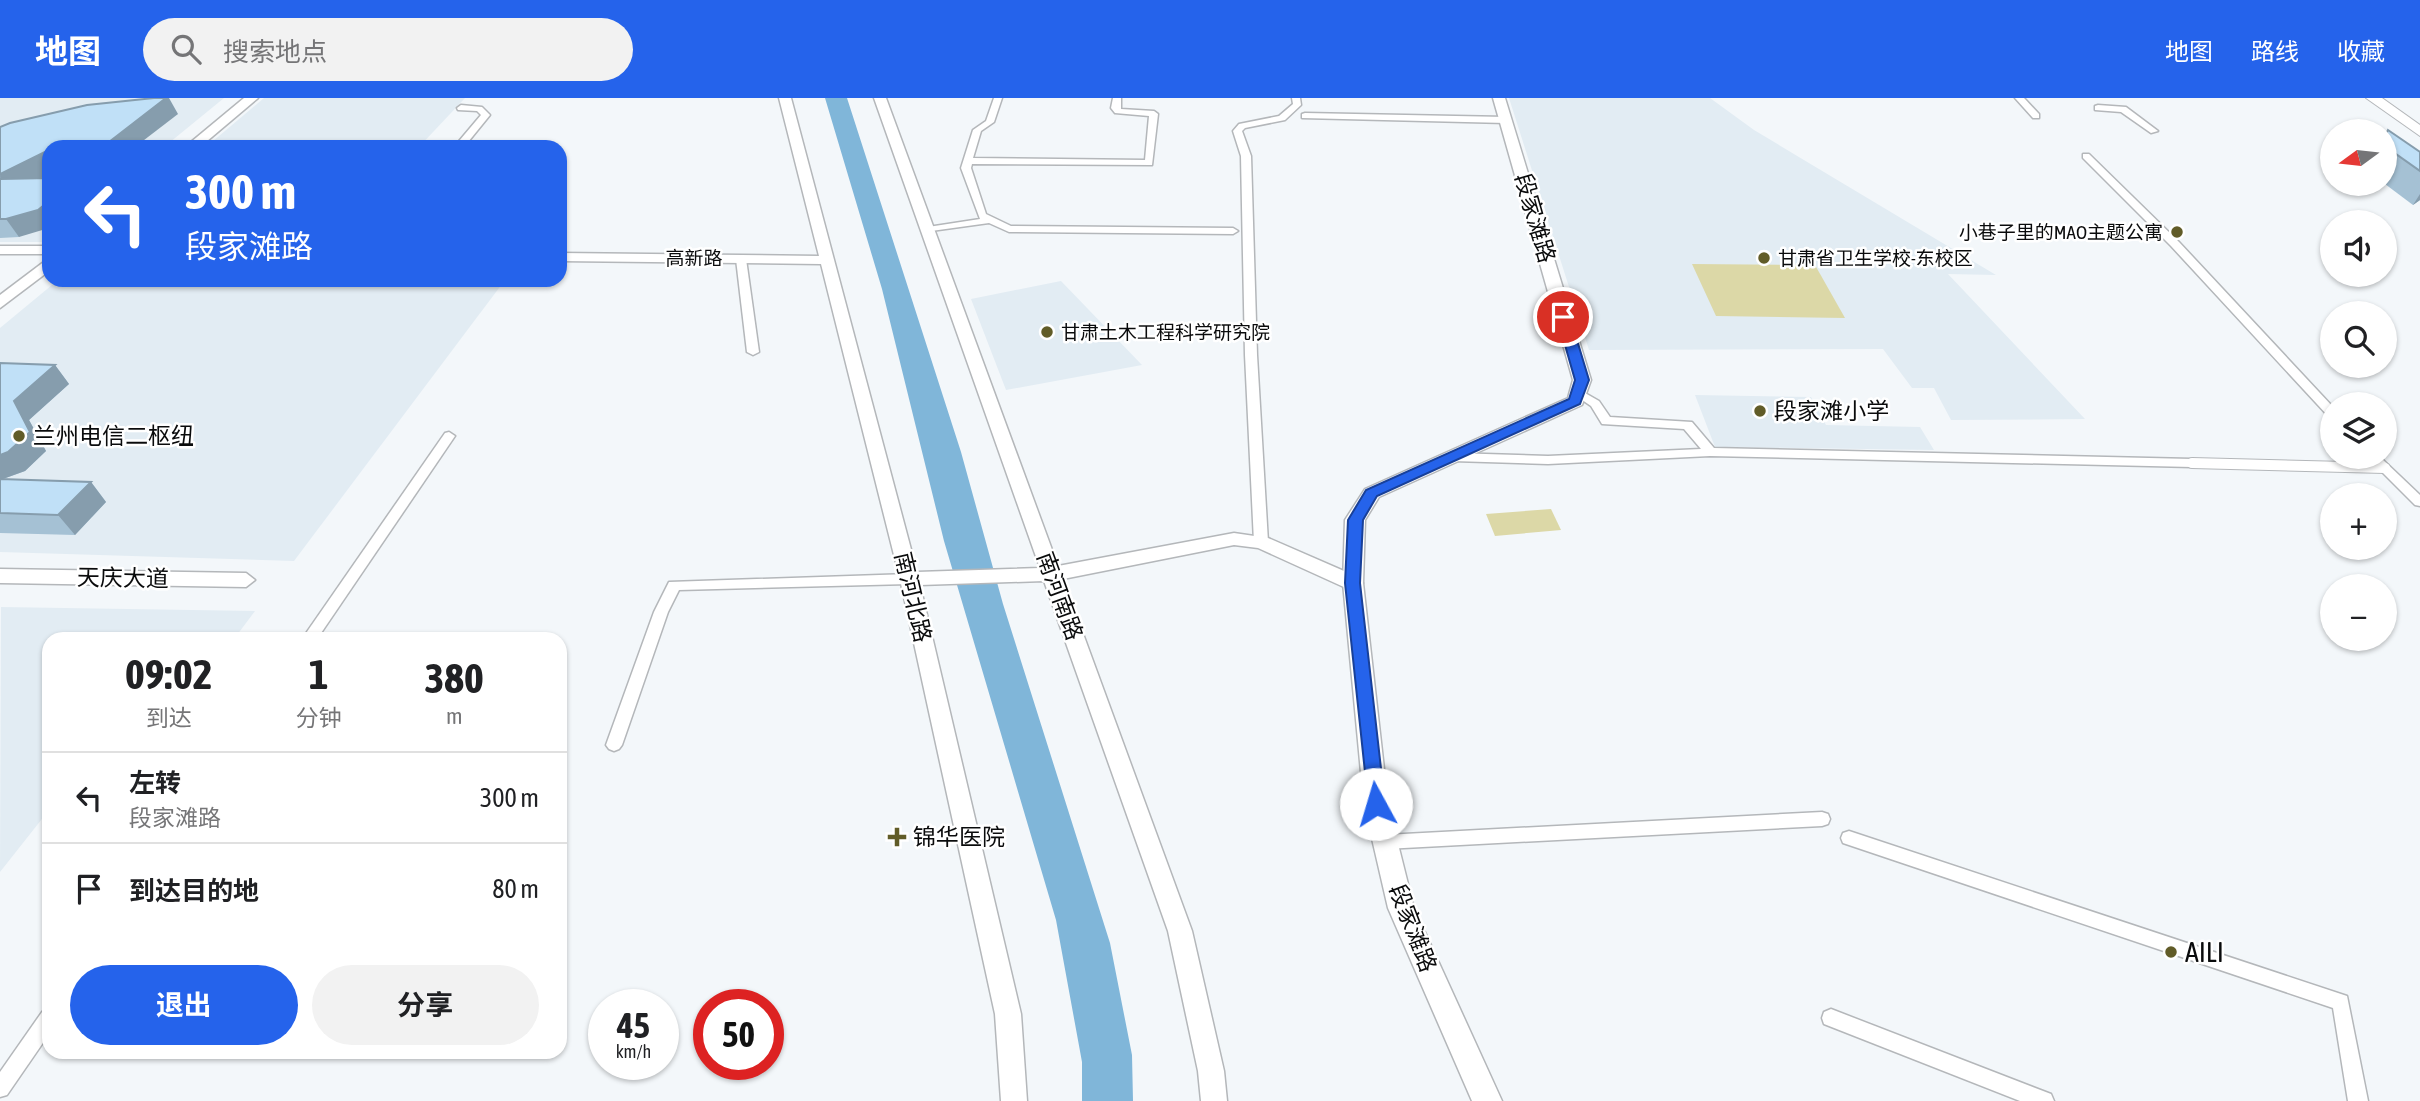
<!DOCTYPE html>
<html lang="zh">
<meta charset="utf-8">
<style>
body{margin:0;font-family:"Asap Condensed","Noto Sans SC",sans-serif;background:#f2f2f2;color:#202124;height:100vh;display:flex;flex-direction:column;font-size:26px;white-space:nowrap}
*{box-sizing:border-box;margin:0}
p{font-size:23px;color:#757577}
.icon{flex:none;width:38px;height:38px;fill:none;stroke:currentColor;stroke-width:2;stroke-linecap:round;stroke-linejoin:round}
.map{position:relative;flex:1;overflow:hidden}
.panel{position:absolute;left:42px;top:534px;width:525px;height:427px;display:flex;flex-direction:column;background:#fff;border-radius:21px;box-shadow:0 2px 5px #0004}
.panel>*{flex:none}
.hud{position:absolute;left:42px;top:42px;width:525px;height:147px;border-radius:21px;box-shadow:0 2px 5px #0004;background:#2563eb;color:#fff;overflow:hidden}
.needle{width:46px;rotate:255deg}
.tools{position:absolute;left:2320px;top:21px;display:grid;gap:14px}
.tools a{display:grid;place-items:center;width:77px;height:77px;border-radius:50%;background:#fff;box-shadow:0 2px 5px #0004;font-size:35px}
.speed{position:absolute;left:588px;top:891px;display:flex;gap:14px;font-size:35px;font-weight:700;text-align:center}
.speed>*{display:grid;place-content:center;width:91px;height:91px;border-radius:50%;background:#fff;box-shadow:0 2px 5px #0004;line-height:1}
.speed small{font-size:18px;font-weight:400}
.speed .limit{border:10px solid #d22;background:#fff;color:#111}
.pin{position:absolute;display:grid;place-items:center;width:60px;height:60px;color:#fff;margin:-30px;border:4px solid #fff;border-radius:50%;box-shadow:0 2px 7px #0007}
.me{position:absolute;width:77px;margin:-38px;rotate:354deg;stroke-linejoin:round;filter:drop-shadow(0 0 5px #0008)}
.turn{display:flex;align-items:center;gap:24px;height:147px;padding:0 28px;font-size:32px}
.turn .icon{width:91px;height:91px;stroke-width:2.5}
.turn b{display:block;font-size:49px;line-height:60px}
.eta{display:flex;justify-content:space-evenly;align-items:center;height:119px;text-align:center}
.eta b{font-size:42px;font-weight:700;line-height:49px}
.action{display:flex;gap:14px;margin-top:auto;padding:14px 28px}
.action a{flex:1;height:80px;border-radius:42px;background:#2563eb;color:#fff;font-size:28px;font-weight:700;line-height:80px;text-align:center}
.action a+a{background:#f2f2f2;color:#202124}
ul{padding:0;list-style:none}
li{display:flex;align-items:center;gap:21px;height:91px;padding:0 28px;border-top:2px solid #e0e0e0}
li div{flex:1}
li b{display:block;font-size:26px}
li em{font-style:normal}
header{display:flex;align-items:center;gap:42px;box-sizing:border-box;height:98px;padding:0 35px;background:#2563eb;color:#fff}
header strong{font-size:33px}
nav{display:flex;gap:38px;margin-inline-start:auto;font-size:24px}
.search{width:490px;height:63px;background:#f2f2f2;display:flex;align-items:center;gap:18px;box-sizing:border-box;padding:0 24px;border-radius:38px;color:#757577;font-size:26px}
.map>svg:first-child{display:block}
.built{fill:#e2ecf3}
.green{fill:#dcd8a7}
.water{fill:#80b6d9}
.lines{fill:none;stroke-linecap:round;stroke-linejoin:round}
.pedestrian-casing{stroke:#b4b7ba;stroke-width:12}
.minor-casing{stroke:#b4b7ba;stroke-width:3}
.tertiary-casing{stroke:#b4b7ba;stroke-width:3}
.secondary-casing{stroke:#b4b7ba;stroke-width:3}
.primary-casing{stroke:#b4b7ba;stroke-width:2}
.pedestrian{stroke:#fff;stroke-width:10}
.minor{fill:#fff;fill-rule:evenodd}
.tertiary{fill:#fff;fill-rule:evenodd}
.secondary{fill:#fff;fill-rule:evenodd}
.primary{fill:#fff;fill-rule:evenodd}
.wall{fill:#a5c1d4}
.shaded-wall{fill:#869dad}
.building{fill:#c0e0f7;stroke:#869dad;stroke-width:2}
.route{fill:#2563eb;stroke:#184099;stroke-width:2}
.poi-dot{fill:#615c28;stroke:#fff;stroke-width:2.5}
.labels{text-anchor:middle;dominant-baseline:central;stroke-width:5;stroke-linejoin:round;paint-order:stroke}
.far-poi-label{font-size:19px;fill:#0a0b0c;stroke:#fff;text-anchor:start}
.far-street-label{font-size:19px;fill:#0a0b0c;stroke:#fff}
.street-label{font-size:23px;fill:#0a0b0c;stroke:#fff}
.poi-label{font-size:23px;fill:#0a0b0c;stroke:#fff;text-anchor:start}
.near-poi-label{font-size:28px;fill:#0a0b0c;stroke:#fff;text-anchor:start}
</style>
<header>
<strong>地图</strong>
<div class="search"><svg class="icon" aria-label="search" viewBox="0 0 24 24"><circle cx="10" cy="10" r="6"/><path d="M15 15l6 6"/></svg>搜索地点</div>
<nav><a>地图</a><a>路线</a><a>收藏</a></nav>
</header>
<div class="map">
<svg width="2420" height="1003" viewBox="0 0 2420 1003">
<rect width="100%" height="100%" fill="#f3f7fa"/>
<g class="built">
<polygon points="0,0 224,0 164,49 49,49 48,144 0,144"/>
<polygon points="264,0 465,0 419,49 206,49"/>
<polygon points="1509,0 1710,0 1754,32 1996,177 1948,176 2085,321 1951,322 1934,290 1912,290 1883,251 1589,252"/>
<polygon points="58,182 505,182 294,463 0,454 0,230"/>
<polygon points="1061,183 1142,267 1006,292 971,201"/>
<polygon points="1695,297 1811,299 1826,327 1920,329 1934,352 1715,349"/>
<polygon points="1,509 255,513 234,541 49,541 49,712 0,774"/>
</g>
<g class="green">
<polygon points="1692,166 1815,167 1845,220 1716,218"/>
<polygon points="1551,411 1561,432 1495,438 1486,416"/>
</g>
<polygon class="water" points="825,0 847,0 961,354 1003,506 1110,845 1132,957 1133,1003 1082,1003 1082,964 1056,822 944,443 882,191"/>
<g class="lines">
<defs>
<polyline id="pedestrian" points="2192,365 2385,370"/>
<g id="minor">
<polygon points="994,0 1002,0 994,24 981,33 973,60 1145,62 1149,18 1115,15 1111,10 1113,0 1121,0 1121,11 1154,13 1158,16 1152,67 972,66 971,70 986,116 1011,128 1233,130 1238,133 1233,136 1009,134 989,125 924,134 923,132 928,129 980,121 961,70 973,32 986,23"/>
<polygon points="1292,0 1300,0 1301,7 1285,22 1245,30 1242,33 1251,58 1257,257 1268,444 1261,449 1254,444 1245,257 1241,58 1233,33 1239,26 1279,18 1293,6"/>
<polygon points="2015,0 2024,0 2039,16 2039,20 2033,20"/>
<polygon points="461,7 482,9 490,17 464,49 454,49 481,17 477,13 458,12 457,10"/>
<polygon points="2098,7 2126,9 2158,33 2151,35 2121,14 2095,12 2095,8"/>
<polygon points="1305,15 1506,19 1510,22 1506,25 1302,20 1302,16"/>
<polygon points="2083,56 2089,56 2179,144 2333,309 2333,320 2329,319 2171,148 2083,60"/>
<polygon points="741,158 746,161 759,254 753,257 747,254 736,161"/>
<polygon points="1578,291 1599,303 1610,319 1692,324 1714,350 2192,361 2198,365 2192,369 1710,358 1548,366 1453,363 1447,359 1453,355 1548,358 1701,351 1684,331 1602,326 1591,308 1572,295"/>
<polygon points="449,334 455,338 317,541 302,541 445,335"/>
<polygon points="2367,359 2380,359 2420,397 2420,408 2415,407"/>
<polygon points="909,476 916,481 909,486 679,492 668,514 622,647 619,651 614,653 609,651 606,647 654,514 669,484"/>
<polygon points="1822,714 1828,716 1830,721 1828,726 1822,728 1385,751 1379,749 1377,744 1379,739 1385,737"/>
<polygon points="1849,733 2347,898 2368,1003 2348,1003 2333,910 1843,745 1841,740 1843,735"/>
<polygon points="49,911 49,936 7,997 0,999 0,974 42,914"/>
<polygon points="1831,911 2051,996 2054,1003 2020,1003 1824,926 1822,920 1824,914"/>
</g>
<g id="tertiary">
<polygon points="779,0 791,0 917,474 1040,470 874,0 886,0 1058,468 1234,435 1268,440 1360,480 1363,485 1360,490 1346,490 1258,450 1234,447 1063,481 1192,833 1224,973 1227,1003 1201,1003 1198,973 1168,833 1044,483 920,487 1021,916 1027,1003 1001,1003 995,916 900,481 821,166 560,163 560,155 819,158"/>
<rect x="0" y="148" width="49" height="8"/>
<polygon points="0,471 246,475 255,482 246,489 0,485"/>
</g>
<g id="secondary">
<polygon points="244,0 258,0 200,49 185,49"/>
<polygon points="1493,0 1505,0 1591,282 1582,307 1379,399 1365,422 1363,485 1388,706 1414,810 1502,1003 1472,1003 1388,810 1364,706 1343,485 1345,422 1365,391 1568,300 1573,282"/>
<polygon points="49,160 49,173 0,210 0,197"/>
</g>
<polygon id="primary" points="2366,0 2382,0 2420,27 2420,38"/>
</defs>
<use href="#pedestrian" class="pedestrian-casing"/>
<use href="#minor" class="minor-casing"/>
<use href="#tertiary" class="tertiary-casing"/>
<use href="#secondary" class="secondary-casing"/>
<use href="#primary" class="primary-casing"/>
<use href="#pedestrian" class="pedestrian"/>
<use href="#minor" class="minor"/>
<use href="#tertiary" class="tertiary"/>
<use href="#secondary" class="secondary"/>
<use href="#primary" class="primary"/>
</g>
<g class="wall">
<polygon points="178,16 49,49 49,76 40,80 19,139 0,140 0,29"/>
<polygon points="2388,32 2420,54 2420,102 2413,107 2385,86 2385,36"/>
<polygon points="0,265 55,267 69,286 29,322 46,353 25,373 3,381 91,384 106,404 75,437 0,435"/>
</g>
<g class="shaded-wall">
<polygon points="166,0 169,0 178,16 135,49 69,49"/>
<polygon points="49,52 49,76 1,100 0,76"/>
<polygon points="2420,96 2420,102 2413,107"/>
<polygon points="49,103 49,130 19,139 6,121"/>
<polygon points="55,267 69,286 29,322 46,353 25,373 0,382 0,357 14,303"/>
<polygon points="91,384 106,404 75,437 58,417"/>
</g>
<g class="building">
<polygon points="154,0 166,0 109,44 69,49 49,49 49,52 0,76 0,29 10,25 87,7"/>
<polygon points="2388,32 2420,54 2420,73 2389,51 2385,44 2385,38"/>
<polygon points="49,80 49,103 38,112 6,121 0,121 0,81"/>
<polygon points="0,265 55,267 14,303 30,334 8,354 0,357"/>
<polygon points="0,381 91,384 58,417 0,415"/>
</g>
<polygon class="route" points="1563,215 1570,219 1589,282 1580,306 1377,398 1363,422 1360,485 1385,706 1382,712 1369,712 1345,485 1348,422 1366,392 1569,301 1575,282 1557,219"/>
<g class="poi-dot">
<circle cx="2177" cy="134" r="7"/>
<circle cx="1764" cy="160" r="7"/>
<circle cx="1047" cy="234" r="7"/>
<circle cx="1760" cy="313" r="7"/>
<circle cx="19" cy="338" r="7"/>
<path d="M893.5 728.5h7v7h7v7h-7v7h-7v-7h-7v-7h7z"/>
<circle cx="2171" cy="854" r="7"/>
</g>
<g class="labels">
<g class="far-poi-label">
<text x="2163" y="134" text-anchor="end">小巷子里的MAO主题公寓</text>
<text x="1778" y="160">甘肃省卫生学校-东校区</text>
<text x="1061" y="234">甘肃土木工程科学研究院</text>
</g>
<g class="far-street-label">
<text x="694" y="160">高新路</text>
</g>
<g class="street-label">
<text transform="translate(1535 120) rotate(74)">段家滩路</text>
<text transform="translate(123 480) rotate(1)">天庆大道</text>
<text transform="translate(1060 498) rotate(70)">南河南路</text>
<text transform="translate(913 499) rotate(77)">南河北路</text>
<text transform="translate(1413 830) rotate(69)">段家滩路</text>
</g>
<g class="poi-label">
<text x="1774" y="313">段家滩小学</text>
<text x="33" y="338">兰州电信二枢纽</text>
<text x="913" y="739">锦华医院</text>
</g>
<g class="near-poi-label">
<text x="2185" y="854">AILI</text>
</g>
</g>
</svg>
<div class="tools">
<a><svg class="needle" viewBox="-14 -14 28 28"><path d="M0-13l5 13h-10z" fill="#e53935"/><path d="M0 13l5-13h-10z" fill="#757577"/></svg></a>
<a><svg class="icon" aria-label="sound" viewBox="0 0 24 24"><path d="M4 9h4l5-4v14l-5-4H4zM17 9q2 3 0 6"/></svg></a>
<a><svg class="icon" aria-label="search" viewBox="0 0 24 24"><circle cx="10" cy="10" r="6"/><path d="M15 15l6 6"/></svg></a>
<a><svg class="icon" aria-label="layers" viewBox="0 0 24 24"><path d="M12 4l9 5-9 5-9-5zM3 14l9 5 9-5"/></svg></a>
<a>+</a>
<a>−</a>
</div>
<div class="speed"><div>45<small>km/h</small></div><div class="limit">50</div></div>
<div class="pin" style="left:1563px;top:219px;background:#d93025"><svg class="icon" aria-label="arrive" viewBox="0 0 24 24"><path d="M6 21V4h12l-3 4 3 4H6"/></svg></div>
<svg class="me" style="left:1376px;top:706px" viewBox="-20 -20 40 40"><circle r="19" fill="#fff"/><path d="M0-13L10 11 0 6-10 11z" fill="#2563eb"/></svg>
<div class="hud">
<div class="turn"><svg class="icon" aria-label="left" viewBox="0 0 24 24"><path d="M17 20v-9H6M10 6l-5 5 5 5"/></svg><div><b>300 m</b>段家滩路</div></div>
</div>
<section class="panel">
<div class="eta">
<div><b>09:02</b><p>到达</p></div>
<div><b>1</b><p>分钟</p></div>
<div><b>380</b><p>m</p></div>
</div>
<ul>
<li><svg class="icon" aria-label="left" viewBox="0 0 24 24"><path d="M17 20v-9H6M10 6l-5 5 5 5"/></svg><div><b>左转</b><p>段家滩路</p></div><em>300 m</em></li>
<li><svg class="icon" aria-label="arrive" viewBox="0 0 24 24"><path d="M6 21V4h12l-3 4 3 4H6"/></svg><div><b>到达目的地</b></div><em>80 m</em></li>
</ul>
<div class="action"><a>退出</a><a>分享</a></div>
</section>
</div>
